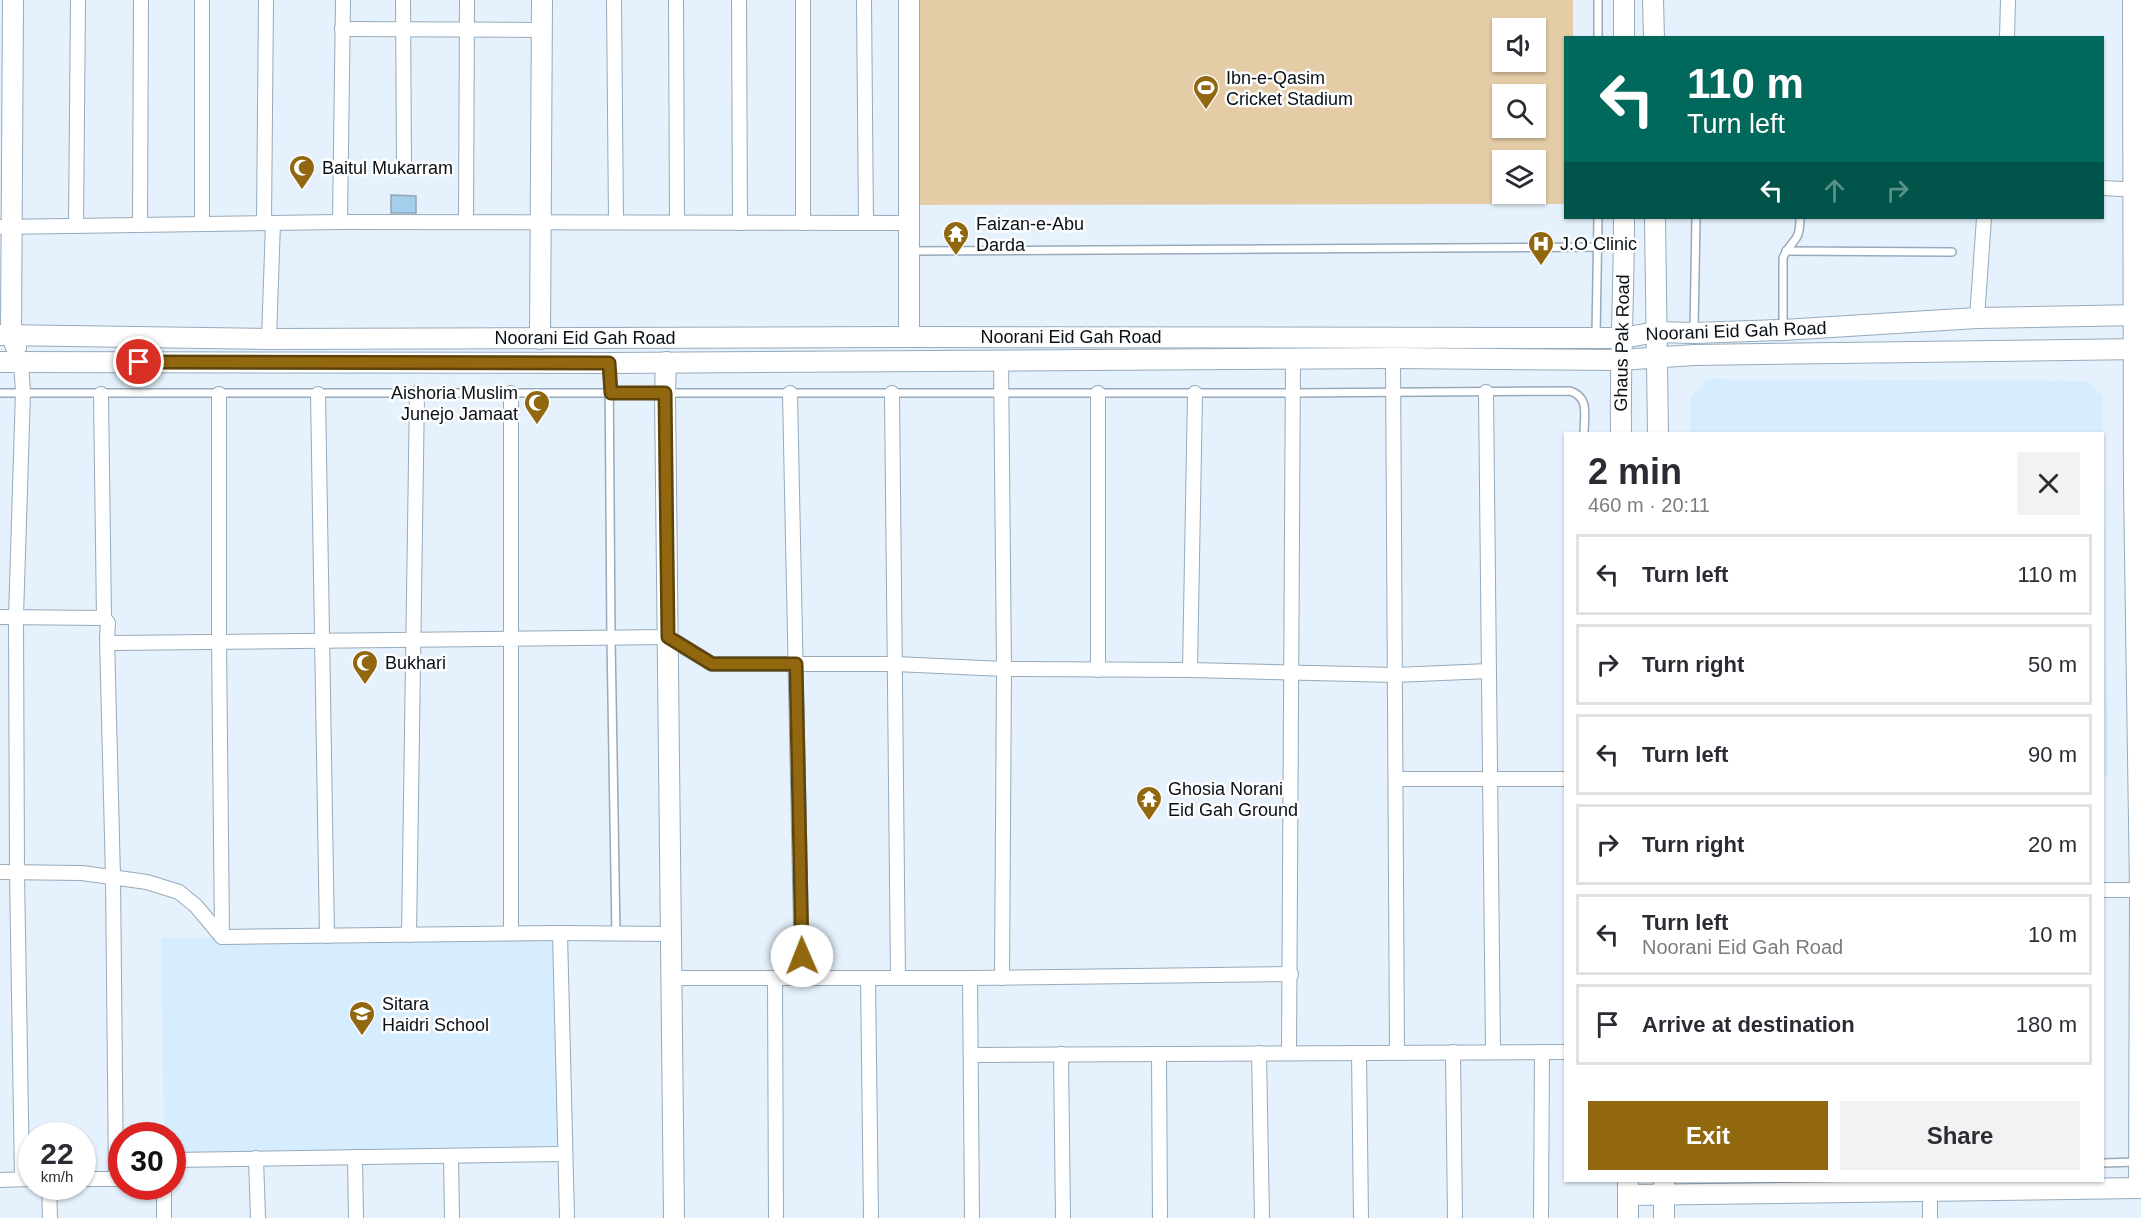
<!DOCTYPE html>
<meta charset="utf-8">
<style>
body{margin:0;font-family:Helvetica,sans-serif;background:#f2f2f3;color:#2b2b33;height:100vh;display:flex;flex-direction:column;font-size:22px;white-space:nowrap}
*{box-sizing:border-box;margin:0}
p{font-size:20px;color:#7c7c81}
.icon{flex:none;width:33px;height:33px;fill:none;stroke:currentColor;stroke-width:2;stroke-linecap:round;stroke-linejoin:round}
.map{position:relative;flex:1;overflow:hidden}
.side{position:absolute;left:1564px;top:432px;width:540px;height:750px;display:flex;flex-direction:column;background:#fff;border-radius:0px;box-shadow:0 2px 4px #0004}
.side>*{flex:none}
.top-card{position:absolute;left:1564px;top:36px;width:540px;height:183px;border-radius:0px;box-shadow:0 2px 4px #0004;background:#00695c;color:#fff;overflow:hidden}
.fabs{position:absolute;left:1492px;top:18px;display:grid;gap:12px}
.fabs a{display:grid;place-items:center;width:54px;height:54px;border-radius:0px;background:#fff;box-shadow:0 2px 4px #0004;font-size:30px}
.speed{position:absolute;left:18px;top:1122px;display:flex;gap:12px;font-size:30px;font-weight:700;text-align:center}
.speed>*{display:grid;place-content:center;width:78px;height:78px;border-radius:50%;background:#fff;box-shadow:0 2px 4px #0004;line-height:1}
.speed small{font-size:15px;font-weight:400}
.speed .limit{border:9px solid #d22;background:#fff;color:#111}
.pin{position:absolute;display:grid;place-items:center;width:51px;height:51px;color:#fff;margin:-26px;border:3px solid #fff;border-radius:50%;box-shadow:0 2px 6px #0007}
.me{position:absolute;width:66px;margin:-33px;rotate:359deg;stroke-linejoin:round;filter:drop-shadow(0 0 4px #0008)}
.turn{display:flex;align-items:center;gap:21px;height:126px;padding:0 24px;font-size:27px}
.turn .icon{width:78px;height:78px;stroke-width:2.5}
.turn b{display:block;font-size:42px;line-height:51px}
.lanes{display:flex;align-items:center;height:57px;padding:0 24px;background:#0003;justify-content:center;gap:30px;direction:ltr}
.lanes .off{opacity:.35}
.round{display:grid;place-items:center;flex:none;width:63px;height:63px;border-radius:0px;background:#f2f2f3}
.overview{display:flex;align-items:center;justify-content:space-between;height:102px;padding:0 24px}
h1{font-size:36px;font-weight:600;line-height:45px}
.primary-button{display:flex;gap:12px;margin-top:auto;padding:12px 24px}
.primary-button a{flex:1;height:69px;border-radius:0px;background:#916710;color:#fff;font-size:24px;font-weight:600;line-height:69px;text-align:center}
.primary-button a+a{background:#f2f2f3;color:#2b2b33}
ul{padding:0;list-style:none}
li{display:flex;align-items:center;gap:18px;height:81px;margin:0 12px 9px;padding:0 12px;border:3px solid #e1e1e2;border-radius:0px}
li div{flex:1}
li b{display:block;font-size:22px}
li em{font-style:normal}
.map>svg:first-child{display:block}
.built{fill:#d6edff}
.green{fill:#e4cca6;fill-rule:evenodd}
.building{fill:#a5cdec;stroke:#92a6b6;stroke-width:1.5}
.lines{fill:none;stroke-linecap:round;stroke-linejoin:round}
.lane-casing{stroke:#96aaba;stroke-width:10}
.street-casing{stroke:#96aaba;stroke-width:16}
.secondary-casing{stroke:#96aaba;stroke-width:22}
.lane{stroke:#fff;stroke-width:7}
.street{stroke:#fff;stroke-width:14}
.secondary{stroke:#fff;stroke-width:20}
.route-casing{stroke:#5e430a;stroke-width:15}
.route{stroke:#916710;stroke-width:10}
.labels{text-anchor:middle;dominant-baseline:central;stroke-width:5;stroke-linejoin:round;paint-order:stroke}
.poi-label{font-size:18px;fill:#080f15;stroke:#fdfdfd;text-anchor:start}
.street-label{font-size:18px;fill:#080f15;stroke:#fdfdfd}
</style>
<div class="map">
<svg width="2141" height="1218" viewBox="0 0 2141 1218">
<rect width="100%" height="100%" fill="#e5f2fd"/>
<g class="built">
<polygon points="1707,379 2086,381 2103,396 2108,776 2103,776 2103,434 1690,433 1690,399"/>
<polygon points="560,933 565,1154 173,1160 172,1136 164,1135 161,938"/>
</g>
<path class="green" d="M909 0H1573V37L1566 38V204L910 205ZM1503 28H1536V62H1503ZM1503 94H1536V128H1503ZM1503 160H1536V194H1503Z"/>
<polygon class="building" points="391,195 416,196 416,213 391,213"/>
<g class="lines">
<defs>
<g id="lane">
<polyline points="1598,0 1598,38"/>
<polyline points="910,251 1622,247"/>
<polyline points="1786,251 1952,252"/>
<path d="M1783 327V258C1791 238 1800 245 1800 218"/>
<polyline points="1694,331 1696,218"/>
<polyline points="1596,335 1598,218"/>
<polyline points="609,364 611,638 616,935"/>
<path d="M0 393H1291L1570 391C1590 397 1584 416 1584 434"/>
<polyline points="2103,1163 2136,1162"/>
</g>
<g id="street">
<polyline points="403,0 404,166"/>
<polyline points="614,0 616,222"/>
<polyline points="676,0 677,222"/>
<polyline points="739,0 740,223"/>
<polyline points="803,0 803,223"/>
<polyline points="864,0 866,223"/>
<polyline points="342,29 541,30"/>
<polyline points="2007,38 2008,0"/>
<polyline points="2103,188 2141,190"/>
<polyline points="340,222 343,0"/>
<polyline points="466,222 467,0"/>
<polyline points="264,223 266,0"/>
<polyline points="140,224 141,0"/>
<polyline points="202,224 202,0"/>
<polyline points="76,225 78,0"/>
<polyline points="0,227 340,222 910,223"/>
<polyline points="1977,318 1984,218"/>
<polyline points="269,339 273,223"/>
<polyline points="1393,358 1397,1052"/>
<polyline points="1001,359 1004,669 1002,978"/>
<polyline points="21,362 23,392 16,617 17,872 22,1179"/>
<polyline points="1486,392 1493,1052"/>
<polyline points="511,393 511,933"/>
<polyline points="790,393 802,978"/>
<polyline points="892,393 898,978"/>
<polyline points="101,394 104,618"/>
<polyline points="219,394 219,640 222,937"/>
<polyline points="318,394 327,936"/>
<polyline points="0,617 104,618 108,623 107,638 112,643 668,637 712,664 895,664 1004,669 1190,670 1395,675 1489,671"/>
<polyline points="107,638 113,877 116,1179"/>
<polyline points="1098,670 1098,393"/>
<polyline points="1190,670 1195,393"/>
<polyline points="1396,779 1566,779"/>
<polyline points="0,872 82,873 147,882 179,892 196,906 222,937 560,933 671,934"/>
<polyline points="2103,890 2141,890"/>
<polyline points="560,933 567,1218"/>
<polyline points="409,935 417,393"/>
<polyline points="671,978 970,978 1291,974"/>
<polyline points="775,978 776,1218"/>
<polyline points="868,978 871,1218"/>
<polyline points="970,978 972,1218"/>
<polyline points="1453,1052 1455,1218"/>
<polyline points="1259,1053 1262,1218"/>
<polyline points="1289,1053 1293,359"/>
<polyline points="1359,1053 1361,1218"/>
<polyline points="1061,1054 1063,1218"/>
<polyline points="1159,1054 1160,1218"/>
<polyline points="972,1055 1566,1052"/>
<polyline points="451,1156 452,1218"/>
<polyline points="355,1157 356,1218"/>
<polyline points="256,1158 258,1218"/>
<polyline points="172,1160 565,1154"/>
<polyline points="82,1179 122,1179"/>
<polyline points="0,1180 31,1179"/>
<polyline points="1930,1180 1930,1218"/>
<polyline points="49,1186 50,1218"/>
<polyline points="164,1186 164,1218"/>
<polyline points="1541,1218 1542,1052"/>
</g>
<g id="secondary">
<polyline points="13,0 11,335 16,347"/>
<polyline points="1624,0 1624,38"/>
<polyline points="1653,0 1654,38"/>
<polyline points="2133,0 2134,487 2140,890 2139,1188"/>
<polyline points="1655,218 1658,434"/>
<polyline points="0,335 269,339 909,337 1596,338 1623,338 1656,332 1694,333 1783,330 1977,318 2141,315"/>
<polyline points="909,337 909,0"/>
<polyline points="540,339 542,0"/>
<polyline points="0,362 609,363 1393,358 1620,360 1694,355 2141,349"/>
<polyline points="666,362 665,393 674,1218"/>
<path d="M1621 434C1620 361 1624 290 1624 218"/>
<polyline points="1664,1180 1664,1218"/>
<polyline points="1628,1195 2141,1188"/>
<polyline points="1628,1218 1628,1180"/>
</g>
</defs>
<use href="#lane" class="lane-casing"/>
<use href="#street" class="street-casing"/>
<use href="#secondary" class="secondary-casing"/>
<use href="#lane" class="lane"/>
<use href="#street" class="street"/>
<use href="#secondary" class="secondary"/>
</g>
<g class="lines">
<defs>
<polyline id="route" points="139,362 609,363 611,393 665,393 668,637 712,664 796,664 802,956"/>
</defs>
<use href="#route" class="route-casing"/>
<use href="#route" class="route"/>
</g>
<defs>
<symbol id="stadium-pin" viewBox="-11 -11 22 30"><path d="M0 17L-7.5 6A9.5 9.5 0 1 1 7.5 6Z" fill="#916710" stroke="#fdfdfd"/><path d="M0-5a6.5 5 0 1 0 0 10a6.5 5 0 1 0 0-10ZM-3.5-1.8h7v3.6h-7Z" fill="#fff"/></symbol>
<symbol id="mosque-pin" viewBox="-11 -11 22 30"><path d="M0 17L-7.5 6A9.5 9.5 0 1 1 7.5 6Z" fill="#916710" stroke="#fdfdfd"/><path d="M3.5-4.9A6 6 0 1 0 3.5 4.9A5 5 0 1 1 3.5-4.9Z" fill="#fff"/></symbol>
<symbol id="temple-pin" viewBox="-11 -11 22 30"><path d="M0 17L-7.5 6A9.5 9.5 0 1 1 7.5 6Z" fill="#916710" stroke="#fdfdfd"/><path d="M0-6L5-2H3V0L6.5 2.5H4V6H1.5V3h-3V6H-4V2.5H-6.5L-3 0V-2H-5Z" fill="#fff"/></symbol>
<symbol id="hospital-pin" viewBox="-11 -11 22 30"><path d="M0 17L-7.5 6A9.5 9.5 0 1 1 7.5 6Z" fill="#916710" stroke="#fdfdfd"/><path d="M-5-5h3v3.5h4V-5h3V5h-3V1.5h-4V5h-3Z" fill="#fff"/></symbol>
<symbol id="school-pin" viewBox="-11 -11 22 30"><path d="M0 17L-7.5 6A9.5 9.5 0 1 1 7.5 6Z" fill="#916710" stroke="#fdfdfd"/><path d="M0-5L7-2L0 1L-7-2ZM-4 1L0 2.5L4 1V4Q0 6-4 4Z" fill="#fff"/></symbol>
</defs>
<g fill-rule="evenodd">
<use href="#stadium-pin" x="1191" y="73" width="30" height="40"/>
<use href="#mosque-pin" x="287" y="153" width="30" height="40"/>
<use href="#temple-pin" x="941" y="219" width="30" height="40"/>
<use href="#hospital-pin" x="1526" y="229" width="30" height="40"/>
<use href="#mosque-pin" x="522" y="388" width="30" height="40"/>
<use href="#mosque-pin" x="350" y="648" width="30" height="40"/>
<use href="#temple-pin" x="1134" y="784" width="30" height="40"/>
<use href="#school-pin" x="347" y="999" width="30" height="40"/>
</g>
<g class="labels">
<g class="poi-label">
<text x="1226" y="78">Ibn-e-Qasim<tspan x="1226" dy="21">Cricket Stadium</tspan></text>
<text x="322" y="168">Baitul Mukarram</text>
<text x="976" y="224">Faizan-e-Abu<tspan x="976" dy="21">Darda</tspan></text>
<text x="1560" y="244">J.O Clinic</text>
<text x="518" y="393" text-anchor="end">Aishoria Muslim<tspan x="518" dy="21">Junejo Jamaat</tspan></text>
<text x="385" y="663">Bukhari</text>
<text x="1168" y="789">Ghosia Norani<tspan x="1168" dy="21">Eid Gah Ground</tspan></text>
<text x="382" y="1004">Sitara<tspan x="382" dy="21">Haidri School</tspan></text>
</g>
<g class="street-label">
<text transform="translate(1736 331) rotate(-2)">Noorani Eid Gah Road</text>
<text x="1071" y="337">Noorani Eid Gah Road</text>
<text x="585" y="338">Noorani Eid Gah Road</text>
<text transform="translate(1622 343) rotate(-89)">Ghaus Pak Road</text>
</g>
</g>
</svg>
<div class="fabs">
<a><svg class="icon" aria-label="sound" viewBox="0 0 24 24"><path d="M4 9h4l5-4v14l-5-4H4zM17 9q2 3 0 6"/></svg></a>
<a><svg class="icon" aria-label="search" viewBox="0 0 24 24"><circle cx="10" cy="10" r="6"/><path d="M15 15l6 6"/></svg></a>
<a><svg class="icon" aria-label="layers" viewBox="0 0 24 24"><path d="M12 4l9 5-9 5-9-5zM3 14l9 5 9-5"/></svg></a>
</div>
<div class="speed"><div>22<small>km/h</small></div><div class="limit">30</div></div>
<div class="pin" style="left:139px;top:362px;background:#d93025"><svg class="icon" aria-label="arrive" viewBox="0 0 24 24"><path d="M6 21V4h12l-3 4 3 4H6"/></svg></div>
<svg class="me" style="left:802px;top:956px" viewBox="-20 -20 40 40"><circle r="19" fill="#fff"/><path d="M0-13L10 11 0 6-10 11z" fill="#916710"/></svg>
<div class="top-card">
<div class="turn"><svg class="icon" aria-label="left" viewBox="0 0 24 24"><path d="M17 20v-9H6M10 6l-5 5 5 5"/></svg><div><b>110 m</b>Turn left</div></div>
<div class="lanes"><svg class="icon" aria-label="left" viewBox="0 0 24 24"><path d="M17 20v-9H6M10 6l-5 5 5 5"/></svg><svg class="icon off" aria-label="ahead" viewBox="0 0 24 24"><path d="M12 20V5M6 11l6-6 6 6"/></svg><svg class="icon off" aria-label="right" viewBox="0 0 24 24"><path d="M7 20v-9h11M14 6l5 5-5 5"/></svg></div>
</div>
<section class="side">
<div class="overview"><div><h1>2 min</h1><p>460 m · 20:11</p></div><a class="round"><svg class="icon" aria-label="close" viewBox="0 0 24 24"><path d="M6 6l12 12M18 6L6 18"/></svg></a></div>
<ul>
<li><svg class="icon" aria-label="left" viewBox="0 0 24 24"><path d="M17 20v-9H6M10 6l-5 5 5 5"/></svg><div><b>Turn left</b></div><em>110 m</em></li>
<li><svg class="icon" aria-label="right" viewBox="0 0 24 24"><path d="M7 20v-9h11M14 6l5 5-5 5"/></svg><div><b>Turn right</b></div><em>50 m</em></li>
<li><svg class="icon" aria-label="left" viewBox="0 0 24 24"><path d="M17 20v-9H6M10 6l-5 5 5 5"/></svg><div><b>Turn left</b></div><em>90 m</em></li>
<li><svg class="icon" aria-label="right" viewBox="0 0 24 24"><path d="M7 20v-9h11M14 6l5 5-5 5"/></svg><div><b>Turn right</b></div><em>20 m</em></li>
<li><svg class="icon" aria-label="left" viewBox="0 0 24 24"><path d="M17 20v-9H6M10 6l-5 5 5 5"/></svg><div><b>Turn left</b><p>Noorani Eid Gah Road</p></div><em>10 m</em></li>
<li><svg class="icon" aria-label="arrive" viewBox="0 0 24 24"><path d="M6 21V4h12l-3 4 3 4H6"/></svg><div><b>Arrive at destination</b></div><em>180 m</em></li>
</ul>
<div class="primary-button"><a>Exit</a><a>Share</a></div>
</section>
</div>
